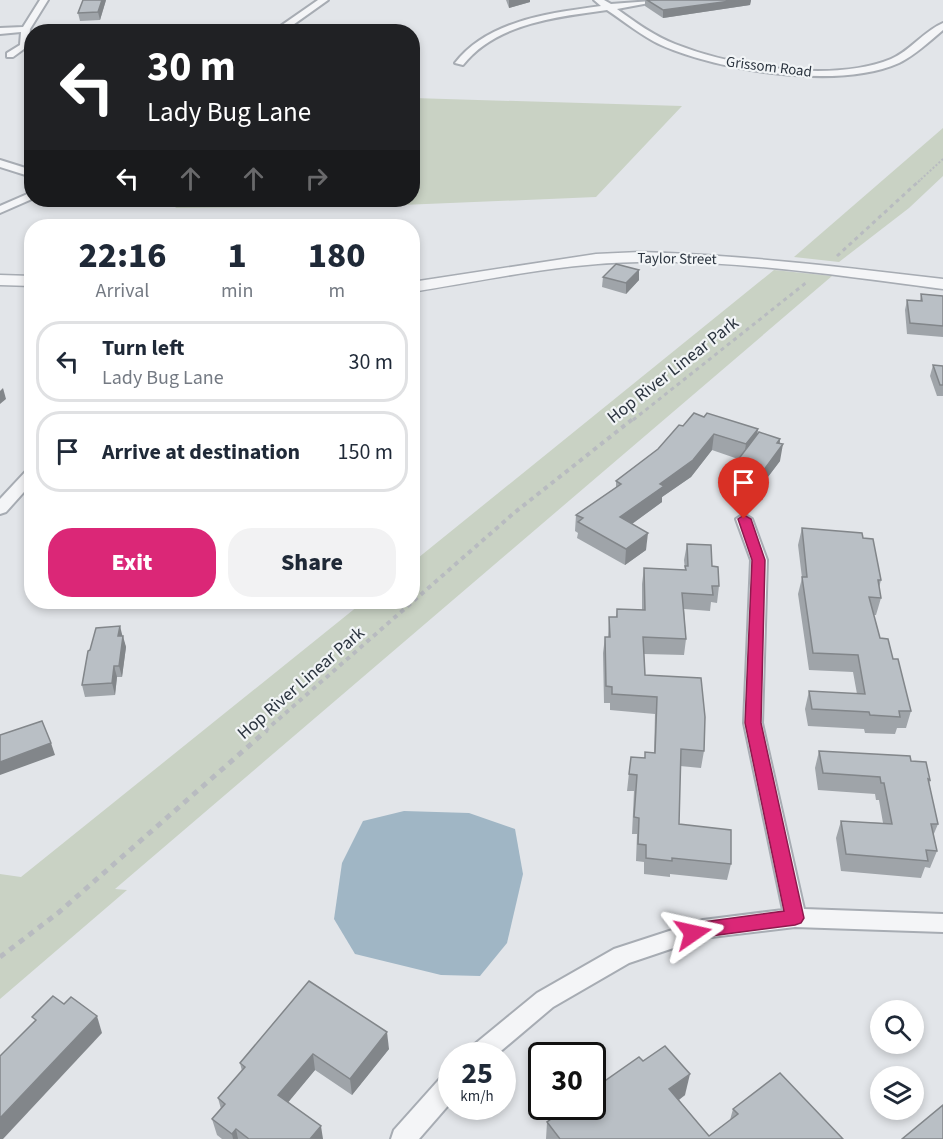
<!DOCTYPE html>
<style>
body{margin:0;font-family:"Source Sans 3",sans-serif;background:#f2f2f3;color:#1f2937;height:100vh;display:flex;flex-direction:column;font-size:22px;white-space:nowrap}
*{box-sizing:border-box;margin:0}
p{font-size:20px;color:#747a83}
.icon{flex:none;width:33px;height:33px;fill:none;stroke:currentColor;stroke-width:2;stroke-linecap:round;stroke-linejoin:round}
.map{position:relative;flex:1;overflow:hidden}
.sheet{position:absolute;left:24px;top:219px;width:396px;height:390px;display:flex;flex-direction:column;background:#fff;border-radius:24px;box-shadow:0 3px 9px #0003}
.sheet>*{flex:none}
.banner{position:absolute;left:24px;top:24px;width:396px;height:183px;border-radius:24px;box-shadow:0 3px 9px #0003;background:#202124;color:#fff;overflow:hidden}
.fabs{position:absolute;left:870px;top:1000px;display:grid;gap:12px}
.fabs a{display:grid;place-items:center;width:54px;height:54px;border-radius:50%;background:#fff;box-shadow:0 3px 9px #0003;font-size:30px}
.speed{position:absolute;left:438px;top:1042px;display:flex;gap:12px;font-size:30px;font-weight:700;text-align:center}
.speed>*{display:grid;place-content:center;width:78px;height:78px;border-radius:50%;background:#fff;box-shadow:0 3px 9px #0003;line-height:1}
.speed small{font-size:15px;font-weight:400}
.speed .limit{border:3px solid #111;border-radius:9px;background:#fff;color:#111}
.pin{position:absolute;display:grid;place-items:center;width:51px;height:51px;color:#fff;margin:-62px -26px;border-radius:50% 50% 50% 0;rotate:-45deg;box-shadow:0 0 6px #0007}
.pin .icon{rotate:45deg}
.me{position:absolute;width:66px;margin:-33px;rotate:79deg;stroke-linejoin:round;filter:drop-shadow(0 0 4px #0008)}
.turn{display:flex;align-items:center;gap:21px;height:126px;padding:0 24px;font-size:27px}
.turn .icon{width:78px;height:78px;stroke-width:2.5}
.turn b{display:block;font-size:42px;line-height:51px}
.lanes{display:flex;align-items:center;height:57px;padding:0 24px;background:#0003;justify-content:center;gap:30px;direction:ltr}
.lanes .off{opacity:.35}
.eta{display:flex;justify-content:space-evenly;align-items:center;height:102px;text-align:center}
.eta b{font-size:36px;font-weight:800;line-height:42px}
.button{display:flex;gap:12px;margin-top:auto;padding:12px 24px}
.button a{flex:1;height:69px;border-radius:24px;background:#db2777;color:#fff;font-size:24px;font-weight:800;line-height:69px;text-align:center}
.button a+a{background:#f2f2f3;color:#1f2937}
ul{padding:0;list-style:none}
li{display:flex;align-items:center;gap:18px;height:81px;margin:0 12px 9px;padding:0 12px;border:3px solid #e0e1e3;border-radius:24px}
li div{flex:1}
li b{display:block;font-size:22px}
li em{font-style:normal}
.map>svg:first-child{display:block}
.green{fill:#c9d2c4}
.water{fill:#a0b6c5}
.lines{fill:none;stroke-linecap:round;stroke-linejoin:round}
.minor-casing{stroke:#a7acb3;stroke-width:4}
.tertiary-casing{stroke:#a7acb3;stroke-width:3}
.path-far3{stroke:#b8bbc0;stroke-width:2;stroke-dasharray:2 2;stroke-linecap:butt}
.path-far2{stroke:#b8bbc0;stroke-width:3;stroke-dasharray:4 4;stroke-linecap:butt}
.path-far1{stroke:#b8bbc0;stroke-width:4;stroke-dasharray:4.5 4.5;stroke-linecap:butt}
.path{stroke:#b8bbc0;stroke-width:5;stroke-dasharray:6 6;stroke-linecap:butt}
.minor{fill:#f4f5f7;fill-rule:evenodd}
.tertiary{fill:#f4f5f7;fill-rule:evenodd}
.wall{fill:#9fa4a9}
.shaded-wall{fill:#82868a}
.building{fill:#b9bfc5;stroke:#82868a;stroke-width:1.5}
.route{fill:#db2777;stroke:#8e194d;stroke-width:1.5}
.labels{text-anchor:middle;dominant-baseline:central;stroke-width:4.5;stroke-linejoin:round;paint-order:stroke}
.far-street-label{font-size:15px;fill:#2b343f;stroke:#f1f4f6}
.street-label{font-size:18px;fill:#2b343f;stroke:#f1f4f6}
</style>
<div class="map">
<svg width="943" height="1139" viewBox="0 0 943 1139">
<rect width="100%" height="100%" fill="#e2e5e9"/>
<g class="green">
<polygon points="413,98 682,106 596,197 378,206 175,208 185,200 412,200"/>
<polygon points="943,128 943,176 909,208 839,262 794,257"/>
<polygon points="774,270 832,276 115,889 127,890 0,999 0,874 21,877 363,602 412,602 413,562"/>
</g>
<polygon class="water" points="404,811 469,813 515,829 523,874 507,943 480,976 441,975 355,954 334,919 342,863 363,821"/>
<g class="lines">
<defs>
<g id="minor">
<polygon points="40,0 48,0 30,29 28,46 13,57 7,57 7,53 20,45 21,32 0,34 0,28 23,27"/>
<polygon points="318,0 328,0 283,32 272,32"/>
<path d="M594 0H604L611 4 665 0 617 9C635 22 654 36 675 44 733 67 832 83 891 59 910 51 924 31 943 23V30C929 42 915 55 899 63 839 90 719 71 661 45 642 36 625 22 607 10 557 17 496 23 463 65L455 63C488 20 551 13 601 6Z"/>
<polygon points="0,160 32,170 32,177 0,167"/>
<polygon points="32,192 32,199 0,213 0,206"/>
<polygon points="32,469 32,483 6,512 0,514 0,499 27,470"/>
<polygon points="744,514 752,519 767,560 762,723 804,909 943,914 943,932 795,927 703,938 629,963 553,1007 495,1056 466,1056 470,1048 537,993 614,949 703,920 783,910 744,723 751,560 736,519"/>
<polygon points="452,1071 452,1101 419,1139 391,1139 394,1130 444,1074"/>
</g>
<g id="tertiary">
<path d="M640 252C742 255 842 267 943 279V289C843 276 740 260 639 262 563 263 487 280 412 292V282L596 254Z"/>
<polygon points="0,275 32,276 32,286 0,285"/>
</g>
</defs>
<use href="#minor" class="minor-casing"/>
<use href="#tertiary" class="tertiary-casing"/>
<polyline class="path-far3" points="918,182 943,159"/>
<g class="path-far2">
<polyline points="837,256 920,180"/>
<polyline points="633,420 807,282"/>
</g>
<polyline class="path-far1" points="265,731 514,513 634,418"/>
<polyline class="path" points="0,957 58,913 267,730"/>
<use href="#minor" class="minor"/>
<use href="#tertiary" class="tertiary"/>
</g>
<g class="wall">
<polygon points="106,0 100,20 80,21 78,13"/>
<polygon points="506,0 530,0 530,2 509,8"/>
<polygon points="645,0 751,0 750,5 663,18 645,6"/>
<polygon points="603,277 639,280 626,294 602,287"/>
<polygon points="921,294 943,296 943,337 907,334 905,310 907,300 920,301"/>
<polygon points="933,365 943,366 943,396 937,396 930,376"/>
<polygon points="704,417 758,429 757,434 780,439 780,461 758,490 731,481 734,465 738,459 712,450 691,477 662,497 662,502 632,524 646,550 625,565 577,538 578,533 575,531 576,515 616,488 616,481 658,449 683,426"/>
<polygon points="802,528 863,538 881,580 879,588 881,598 876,615 874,615 880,638 893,659 911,711 906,728 897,728 895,734 865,733 864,729 808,726 805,709 809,691 857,694 853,672 809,670 798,594 802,578 798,545"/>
<polygon points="687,544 712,566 719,586 717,603 711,602 710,611 684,609 686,639 684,655 644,654 645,675 704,751 701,768 680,766 679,824 731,864 727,880 670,874 670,877 644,874 644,862 636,861 637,834 632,834 634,791 627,791 629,773 631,757 645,758 654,753 655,714 610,710 610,703 604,703 603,653 605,637 608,637 609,617 616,617 617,609 642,610 642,584 644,568 685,570 684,560"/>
<polygon points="122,636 126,647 122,677 117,677 115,695 85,697 82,685 90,650"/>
<polygon points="819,751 911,761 930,780 929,784 938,824 933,836 937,851 930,868 925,867 921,878 841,871 836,838 841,821 883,823 879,800 876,800 875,794 818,790 815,768"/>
<polygon points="309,981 389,1049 352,1095 315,1070 288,1102 323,1139 222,1139 217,1135 212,1119 221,1109 218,1098 242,1071 240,1063"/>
<polygon points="643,1061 685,1095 679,1100 709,1136 730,1120 733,1109 843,1139 546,1139 547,1122"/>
</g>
<g class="shaded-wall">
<polygon points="102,0 106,0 100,20 98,12"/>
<polygon points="509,0 530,0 530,2 509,8"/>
<polygon points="738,0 751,0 750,5 663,18 663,10"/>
<polygon points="639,270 639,280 626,294 626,283"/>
<polygon points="3,388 6,399 0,404 0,391"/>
<polygon points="758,429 755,446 743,461 746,444"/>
<polygon points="714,434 712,450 691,477 662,497 662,502 618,534 620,517"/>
<polygon points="780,439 778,451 783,444 780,461 758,490 761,474"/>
<polygon points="648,533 646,550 625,565 626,549"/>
<polygon points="120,626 123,638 118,636"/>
<polygon points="123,636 126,647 122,677 119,666"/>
<polygon points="114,666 117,677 115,695 112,683"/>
<polygon points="51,743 55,755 0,775 0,762"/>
<polygon points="97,1016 102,1033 3,1139 0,1139 0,1118"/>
<polygon points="387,1032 389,1049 352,1095 350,1079"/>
<polygon points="313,1054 315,1070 281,1111 278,1095"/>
<polygon points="690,1074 685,1095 665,1110 669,1089"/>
<polygon points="321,1126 323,1139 310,1139"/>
<polygon points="236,1129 238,1139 233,1139 232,1134"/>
</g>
<g class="building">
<polygon points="83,0 102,0 98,12 78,13"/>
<polygon points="647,0 738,0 663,10"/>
<polygon points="616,264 639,270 626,283 603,277"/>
<polygon points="921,294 943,296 943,326 910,323 907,300 922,301"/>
<polygon points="933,365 943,366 943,385 940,385"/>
<polygon points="694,413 704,417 707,413 758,429 746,444 714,434 693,460 660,484 664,486 620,517 648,533 626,549 578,522 583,518 576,515 621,484 616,481 658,449 679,425 683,426"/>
<polygon points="759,432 780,439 777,443 783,444 761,474 734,465"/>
<polygon points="802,528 862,533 863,538 873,539 881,580 878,580 881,598 869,597 880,638 888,639 893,659 898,659 911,711 899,711 900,717 870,715 869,712 812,709 809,691 865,694 858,655 813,653 802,577 807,577"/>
<polygon points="687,544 711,545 712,566 718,567 719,586 712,586 713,595 682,593 686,639 643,637 645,675 701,678 705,717 704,751 681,749 679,824 731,830 731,864 672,858 672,861 646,858 646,845 638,844 639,818 634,817 637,775 629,774 631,757 645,758 645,752 655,753 657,697 612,694 612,687 606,686 605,637 610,637 609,617 617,617 617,609 645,610 644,568 686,570 685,566 688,566"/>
<polygon points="120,626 118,636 123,636 119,666 114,666 112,683 82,685 88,651 90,650 96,628"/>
<polygon points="42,721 51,743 0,762 0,735"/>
<polygon points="819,751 910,756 911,761 926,762 930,780 928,779 938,824 931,824 937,851 926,850 928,861 846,854 841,821 892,824 884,783 881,783 880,777 823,773"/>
<polygon points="309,981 387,1032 350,1079 313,1054 278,1095 321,1126 310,1139 249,1139 236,1129 232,1134 212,1119 225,1104 218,1098 245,1067 240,1063"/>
<polygon points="53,996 64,1004 71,997 97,1016 0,1118 0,1056 36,1020 32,1017"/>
<polygon points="665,1046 690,1074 669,1089 709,1136 738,1114 733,1109 780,1073 843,1139 560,1139 547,1122 568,1107 592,1107 592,1090 639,1057 643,1061"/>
<polygon points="943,1105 943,1139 902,1139"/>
</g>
<polygon class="route" points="744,515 751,519 765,560 761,723 804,918 801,923 795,925 703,937 693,941 687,938 684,933 687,927 703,922 784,911 745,723 752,560 738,519"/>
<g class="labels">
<g class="far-street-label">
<text transform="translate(769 67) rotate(7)">Grissom Road</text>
<text transform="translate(677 259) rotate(1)">Taylor Street</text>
</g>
<g class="street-label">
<text transform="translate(673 370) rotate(-38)">Hop River Linear Park</text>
<text transform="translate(301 683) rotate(-41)">Hop River Linear Park</text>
</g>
</g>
</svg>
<div class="fabs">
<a><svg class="icon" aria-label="search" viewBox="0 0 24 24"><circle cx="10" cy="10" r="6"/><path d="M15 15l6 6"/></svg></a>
<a><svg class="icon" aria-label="layers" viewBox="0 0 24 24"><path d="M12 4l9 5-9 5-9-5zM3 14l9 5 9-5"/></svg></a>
</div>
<div class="speed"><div>25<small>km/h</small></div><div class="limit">30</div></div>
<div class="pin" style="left:744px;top:519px;background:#d93025"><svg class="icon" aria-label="arrive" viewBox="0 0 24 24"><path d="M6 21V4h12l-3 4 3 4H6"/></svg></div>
<svg class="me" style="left:693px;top:933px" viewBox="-20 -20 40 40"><path d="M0-17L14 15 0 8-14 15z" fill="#db2777" stroke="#fff" stroke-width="4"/></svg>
<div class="banner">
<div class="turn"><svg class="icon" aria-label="left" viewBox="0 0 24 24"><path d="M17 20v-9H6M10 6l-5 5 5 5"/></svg><div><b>30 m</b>Lady Bug Lane</div></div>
<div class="lanes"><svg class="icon" aria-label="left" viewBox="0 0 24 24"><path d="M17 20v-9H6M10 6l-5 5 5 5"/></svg><svg class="icon off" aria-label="ahead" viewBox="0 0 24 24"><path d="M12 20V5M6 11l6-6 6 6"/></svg><svg class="icon off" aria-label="ahead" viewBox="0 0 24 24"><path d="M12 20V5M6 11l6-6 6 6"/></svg><svg class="icon off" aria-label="right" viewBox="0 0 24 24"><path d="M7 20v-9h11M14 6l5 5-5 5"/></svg></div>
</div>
<section class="sheet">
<div class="eta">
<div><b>22:16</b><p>Arrival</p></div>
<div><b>1</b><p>min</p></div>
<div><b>180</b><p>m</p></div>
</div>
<ul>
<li><svg class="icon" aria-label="left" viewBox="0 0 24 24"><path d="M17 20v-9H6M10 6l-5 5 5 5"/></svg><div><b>Turn left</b><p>Lady Bug Lane</p></div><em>30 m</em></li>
<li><svg class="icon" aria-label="arrive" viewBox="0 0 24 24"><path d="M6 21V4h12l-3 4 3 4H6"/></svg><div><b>Arrive at destination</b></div><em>150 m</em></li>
</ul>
<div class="button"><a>Exit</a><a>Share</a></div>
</section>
</div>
